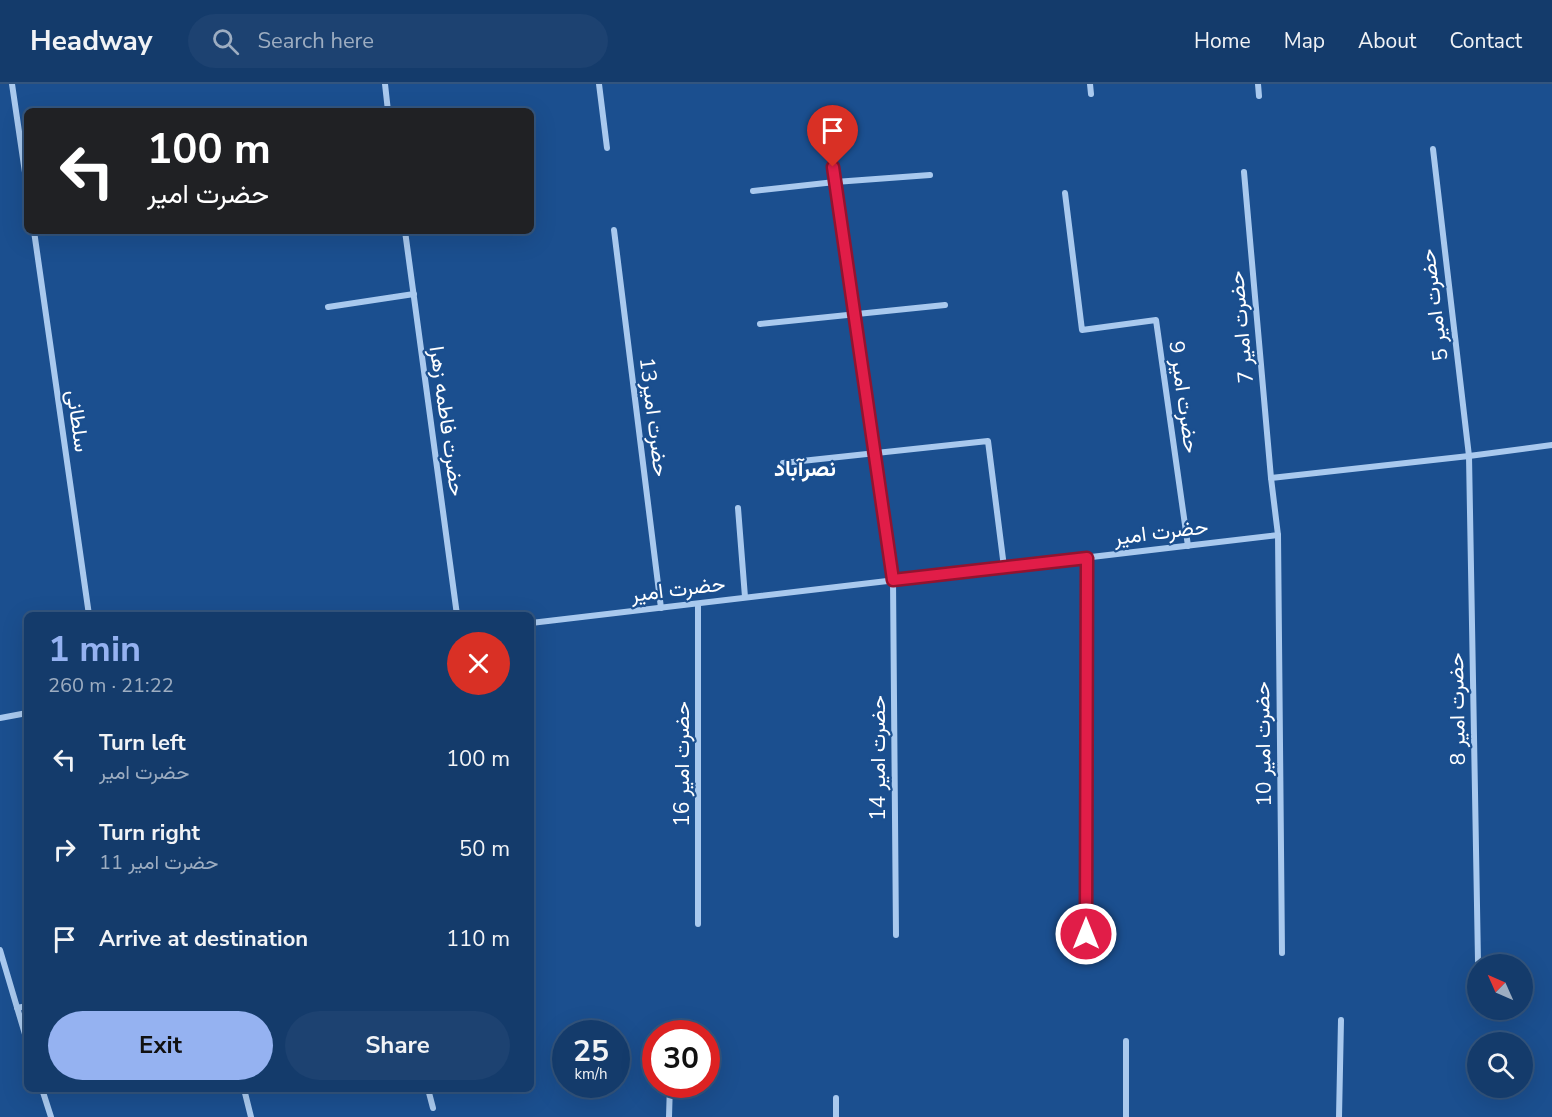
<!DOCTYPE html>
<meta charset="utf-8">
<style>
body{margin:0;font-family:"Nunito Sans",Vazirmatn,sans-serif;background:#1d4271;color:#f1f3f6;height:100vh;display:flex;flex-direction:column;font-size:22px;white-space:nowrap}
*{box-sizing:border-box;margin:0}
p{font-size:20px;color:#9dadc1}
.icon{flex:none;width:33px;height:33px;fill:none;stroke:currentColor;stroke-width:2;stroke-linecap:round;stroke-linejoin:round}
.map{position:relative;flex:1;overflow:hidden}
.sheet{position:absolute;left:24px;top:528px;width:510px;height:480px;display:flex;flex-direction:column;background:#143b6b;border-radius:9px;box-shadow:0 6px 24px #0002,0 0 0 2px #33557e}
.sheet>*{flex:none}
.hud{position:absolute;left:24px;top:24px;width:510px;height:126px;border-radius:9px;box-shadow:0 6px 24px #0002,0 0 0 2px #33557e;background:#202124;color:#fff;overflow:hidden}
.needle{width:39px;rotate:315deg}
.controls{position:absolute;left:1467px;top:870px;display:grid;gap:12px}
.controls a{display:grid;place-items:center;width:66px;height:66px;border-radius:50%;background:#143b6b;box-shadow:0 6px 24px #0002,0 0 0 2px #33557e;font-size:30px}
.speed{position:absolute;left:552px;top:936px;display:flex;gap:12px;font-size:30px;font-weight:700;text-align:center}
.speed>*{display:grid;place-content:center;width:78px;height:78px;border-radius:50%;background:#143b6b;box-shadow:0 6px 24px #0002,0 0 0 2px #33557e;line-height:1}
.speed small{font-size:15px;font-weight:400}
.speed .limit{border:9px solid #d22;background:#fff;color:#111}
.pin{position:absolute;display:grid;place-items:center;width:51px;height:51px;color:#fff;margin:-62px -26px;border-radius:50% 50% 50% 0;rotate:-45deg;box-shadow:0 0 6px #0007}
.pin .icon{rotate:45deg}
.me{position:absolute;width:66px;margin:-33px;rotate:0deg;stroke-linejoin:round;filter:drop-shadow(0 0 4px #0008)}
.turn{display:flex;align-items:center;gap:21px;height:126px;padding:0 24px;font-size:27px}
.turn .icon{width:78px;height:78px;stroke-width:2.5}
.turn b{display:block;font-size:42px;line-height:51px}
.round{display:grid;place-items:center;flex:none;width:63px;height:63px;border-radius:32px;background:#1d4271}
.head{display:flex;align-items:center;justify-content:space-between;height:102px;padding:0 24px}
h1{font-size:36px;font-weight:700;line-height:45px;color:#95b2f1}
.button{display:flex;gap:12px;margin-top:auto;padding:12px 24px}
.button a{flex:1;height:69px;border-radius:36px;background:#95b2f1;color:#111;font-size:24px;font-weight:700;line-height:69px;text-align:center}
.button a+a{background:#1d4271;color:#f1f3f6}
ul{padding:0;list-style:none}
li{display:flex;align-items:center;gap:18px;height:90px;padding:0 24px}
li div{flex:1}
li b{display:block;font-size:22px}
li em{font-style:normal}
header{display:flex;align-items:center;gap:36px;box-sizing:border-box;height:84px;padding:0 30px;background:#143b6b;border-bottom:2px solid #33557e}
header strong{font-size:28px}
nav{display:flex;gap:33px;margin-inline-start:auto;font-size:21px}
.search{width:420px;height:54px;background:#1d4271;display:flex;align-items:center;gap:15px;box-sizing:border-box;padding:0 21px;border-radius:33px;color:#9dadc1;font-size:22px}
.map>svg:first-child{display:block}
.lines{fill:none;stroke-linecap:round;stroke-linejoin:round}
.minor{stroke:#a9c9ee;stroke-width:6}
.route-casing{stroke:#92132f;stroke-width:15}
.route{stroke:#e11d48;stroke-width:10}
.labels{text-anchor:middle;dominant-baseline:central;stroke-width:4.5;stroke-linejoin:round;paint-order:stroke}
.street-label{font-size:21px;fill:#fff;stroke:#1b4f8f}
.neighbourhood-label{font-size:22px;font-weight:bold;fill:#fff;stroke:#1b4f8f}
</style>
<header>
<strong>Headway</strong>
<div class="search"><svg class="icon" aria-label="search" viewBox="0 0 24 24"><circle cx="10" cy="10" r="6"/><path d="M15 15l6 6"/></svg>Search here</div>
<nav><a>Home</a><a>Map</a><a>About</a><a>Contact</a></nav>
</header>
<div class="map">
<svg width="1552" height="1033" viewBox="0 0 1552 1033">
<rect width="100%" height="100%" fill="#1b4f8f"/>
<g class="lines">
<g class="minor">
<polyline points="12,0 27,102"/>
<polyline points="385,0 388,27"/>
<polyline points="599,0 607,64"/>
<polyline points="1090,0 1091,10"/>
<polyline points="1258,0 1259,12"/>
<polyline points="1433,65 1469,372 1478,877"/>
<polyline points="831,68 893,496 896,851"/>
<polyline points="1244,88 1271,394"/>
<polyline points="753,107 835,98 930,91"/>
<polyline points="1065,109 1082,246 1156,236 1188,462"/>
<polyline points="614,146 661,524"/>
<polyline points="34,147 89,531"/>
<polyline points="405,147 457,531"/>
<polyline points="328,223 414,210"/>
<polyline points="760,240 945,221"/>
<polyline points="783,379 988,357 1004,483"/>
<polyline points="738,424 745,513"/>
<polyline points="1278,451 1282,869"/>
<polyline points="698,520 698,840"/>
<polyline points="531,539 1278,451 1271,394 1469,372 1552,361"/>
<polyline points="0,634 27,629"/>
<polyline points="0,866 27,957"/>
<polyline points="1086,874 1087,474"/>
<polyline points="17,924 27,922"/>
<polyline points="672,950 672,947"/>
<polyline points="42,1005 51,1033"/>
<polyline points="244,1005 251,1033"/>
<polyline points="428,1005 433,1024"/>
<polyline points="669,1033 670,1000"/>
<polyline points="836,1033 836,1014"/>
<polyline points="1126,1033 1126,957"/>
<polyline points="1339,1033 1341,936"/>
</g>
</g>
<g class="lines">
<defs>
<polyline id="route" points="833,83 893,496 1087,474 1086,850"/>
</defs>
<use href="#route" class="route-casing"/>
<use href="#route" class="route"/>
</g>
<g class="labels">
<g class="street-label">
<text transform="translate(1434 221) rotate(-97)">حضرت امیر 5</text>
<text transform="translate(1241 243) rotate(-95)">حضرت امیر 7</text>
<text transform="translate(1184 313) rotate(82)">حضرت امیر 9</text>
<text transform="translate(654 333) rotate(83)">حضرت امیر13</text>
<text transform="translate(78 337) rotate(82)">سلطانی</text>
<text transform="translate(447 337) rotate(82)">حضرت فاطمه زهرا</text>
<text transform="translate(1161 448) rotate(-7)">حضرت امیر</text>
<text transform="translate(678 505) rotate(-7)">حضرت امیر</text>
<text transform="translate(1457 625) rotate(-91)">حضرت امیر 8</text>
<text transform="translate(1263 660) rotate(-91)">حضرت امیر 10</text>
<text transform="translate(878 674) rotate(-90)">حضرت امیر 14</text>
<text transform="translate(682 680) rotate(-90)">حضرت امیر 16</text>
</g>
<g class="neighbourhood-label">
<text x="805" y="385">نصرآباد</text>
</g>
</g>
</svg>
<div class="controls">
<a><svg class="needle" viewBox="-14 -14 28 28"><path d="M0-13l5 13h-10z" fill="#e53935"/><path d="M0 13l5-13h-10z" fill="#9dadc1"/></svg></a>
<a><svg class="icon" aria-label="search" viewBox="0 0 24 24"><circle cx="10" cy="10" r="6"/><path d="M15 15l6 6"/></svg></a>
</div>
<div class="speed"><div>25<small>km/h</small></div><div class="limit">30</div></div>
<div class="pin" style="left:833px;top:83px;background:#d93025"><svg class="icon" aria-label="arrive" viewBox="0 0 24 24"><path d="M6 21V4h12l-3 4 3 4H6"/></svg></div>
<svg class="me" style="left:1086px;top:850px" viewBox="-20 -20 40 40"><circle r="17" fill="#e11d48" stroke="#fff" stroke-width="3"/><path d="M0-11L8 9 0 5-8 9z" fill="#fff"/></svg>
<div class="hud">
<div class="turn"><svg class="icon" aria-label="left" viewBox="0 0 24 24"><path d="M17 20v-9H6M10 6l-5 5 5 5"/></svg><div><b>100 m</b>حضرت امیر</div></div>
</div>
<section class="sheet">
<div class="head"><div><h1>1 min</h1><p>260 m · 21:22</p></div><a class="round" style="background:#d93025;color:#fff"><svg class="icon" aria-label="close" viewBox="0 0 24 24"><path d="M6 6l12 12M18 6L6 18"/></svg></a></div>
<ul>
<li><svg class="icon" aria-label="left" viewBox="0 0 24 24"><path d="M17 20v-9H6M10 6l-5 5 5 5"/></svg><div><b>Turn left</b><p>حضرت امیر</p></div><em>100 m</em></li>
<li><svg class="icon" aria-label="right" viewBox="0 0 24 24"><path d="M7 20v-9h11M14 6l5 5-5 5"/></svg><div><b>Turn right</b><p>حضرت امیر 11</p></div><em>50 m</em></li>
<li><svg class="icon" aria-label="arrive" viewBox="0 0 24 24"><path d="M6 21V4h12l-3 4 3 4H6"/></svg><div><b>Arrive at destination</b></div><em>110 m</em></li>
</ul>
<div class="button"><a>Exit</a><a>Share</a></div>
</section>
</div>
